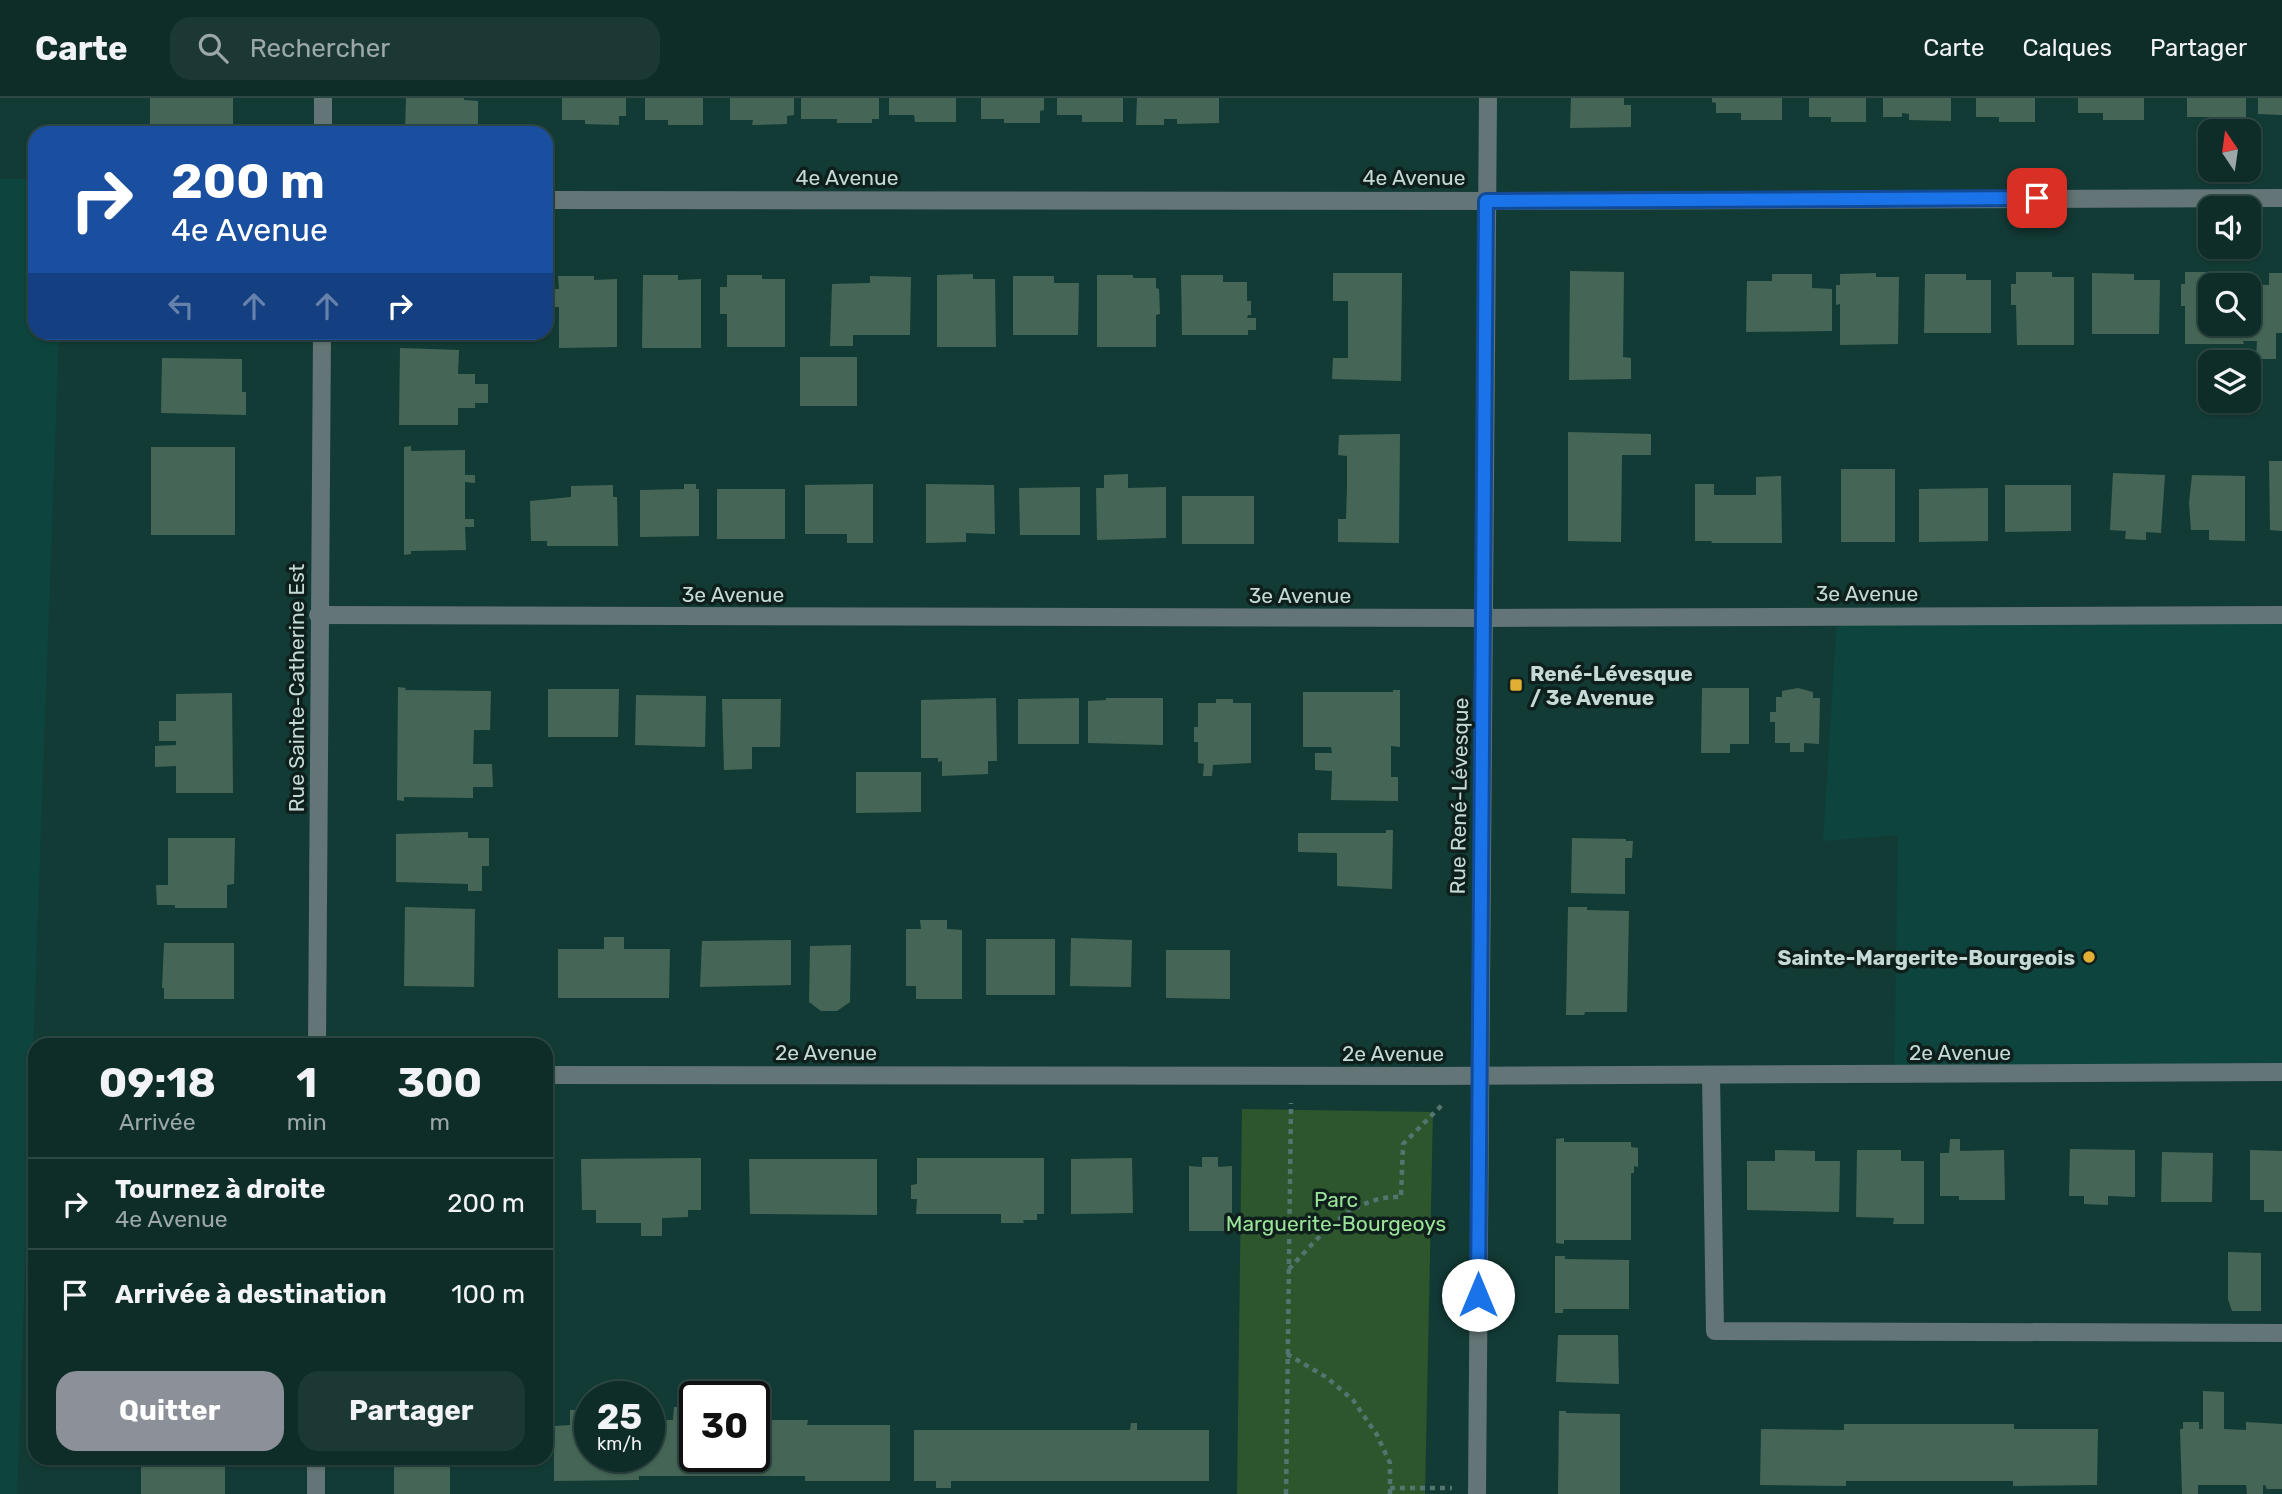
<!DOCTYPE html>
<html lang="fr">
<meta charset="utf-8">
<style>
body{margin:0;font-family:Rubik,sans-serif;background:#1c3834;color:#f1f3f6;height:100vh;display:flex;flex-direction:column;font-size:26px;white-space:nowrap}
*{box-sizing:border-box;margin:0}
p{font-size:23px;color:#9ba7a8}
.icon{flex:none;width:38px;height:38px;fill:none;stroke:currentColor;stroke-width:2;stroke-linecap:round;stroke-linejoin:round}
.map{position:relative;flex:1;overflow:hidden}
.sheet{position:absolute;left:28px;top:940px;width:525px;height:427px;display:flex;flex-direction:column;background:#0e2c28;border-radius:21px;box-shadow:0 2px 5px #0004,0 0 0 2px #2e4845}
.sheet>*{flex:none}
.top-card{position:absolute;left:28px;top:28px;width:525px;height:214px;border-radius:21px;box-shadow:0 2px 5px #0004,0 0 0 2px #2e4845;background:#1a4fa0;color:#fff;overflow:hidden}
.needle{width:46px;rotate:347deg}
.buttons{position:absolute;left:2198px;top:21px;display:grid;gap:14px}
.buttons a{display:grid;place-items:center;width:63px;height:63px;border-radius:14px;background:#0e2c28;box-shadow:0 2px 5px #0004,0 0 0 2px #2e4845;font-size:35px}
.speed{position:absolute;left:574px;top:1283px;display:flex;gap:14px;font-size:35px;font-weight:700;text-align:center}
.speed>*{display:grid;place-content:center;width:91px;height:91px;border-radius:50%;background:#0e2c28;box-shadow:0 2px 5px #0004,0 0 0 2px #2e4845;line-height:1}
.speed small{font-size:18px;font-weight:400}
.speed .limit{border:4px solid #111;border-radius:10px;background:#fff;color:#111}
.pin{position:absolute;display:grid;place-items:center;width:60px;height:60px;color:#fff;margin:-30px;border-radius:14px;box-shadow:0 4px 10px #0006}
.me{position:absolute;width:77px;margin:-38px;rotate:0deg;stroke-linejoin:round;filter:drop-shadow(0 0 5px #0008)}
.turn{display:flex;align-items:center;gap:24px;height:147px;padding:0 28px;font-size:32px}
.turn .icon{width:91px;height:91px;stroke-width:2.5}
.turn b{display:block;font-size:49px;line-height:60px}
.lanes{display:flex;align-items:center;height:66px;padding:0 28px;background:#0003;justify-content:center;gap:35px;direction:ltr}
.lanes .off{opacity:.35}
.eta{display:flex;justify-content:space-evenly;align-items:center;height:119px;text-align:center}
.eta b{font-size:42px;font-weight:700;line-height:49px}
.action{display:flex;gap:14px;margin-top:auto;padding:14px 28px}
.action a{flex:1;height:80px;border-radius:21px;background:#8c9099;color:#fff;font-size:28px;font-weight:700;line-height:80px;text-align:center}
.action a+a{background:#1c3834;color:#f1f3f6}
ul{padding:0;list-style:none}
li{display:flex;align-items:center;gap:21px;height:91px;padding:0 28px;border-top:2px solid #2e4845}
li div{flex:1}
li b{display:block;font-size:26px}
li em{font-style:normal}
header{display:flex;align-items:center;gap:42px;box-sizing:border-box;height:98px;padding:0 35px;background:#0e2c28;border-bottom:2px solid #2e4845}
header strong{font-size:33px}
nav{display:flex;gap:38px;margin-inline-start:auto;font-size:24px}
.search{width:490px;height:63px;background:#1c3834;display:flex;align-items:center;gap:18px;box-sizing:border-box;padding:0 24px;border-radius:21px;color:#9ba7a8;font-size:26px}
.map>svg:first-child{display:block}
.built{fill:#0d443d}
.green{fill:#2d562d}
.building{fill:#456656}
.lines{fill:none;stroke-linecap:round;stroke-linejoin:round}
.path{stroke:#53746f;stroke-width:4.5;stroke-dasharray:5 5;stroke-linecap:butt}
.minor{stroke:#637576;stroke-width:18}
.route-casing{stroke:#114b97;stroke-width:18}
.route{stroke:#1a73e8;stroke-width:12}
.poi-dot{fill:#e1af34;stroke:#0e1f1c;stroke-width:2.5}
.labels{text-anchor:middle;dominant-baseline:central;stroke-width:7;stroke-linejoin:round;paint-order:stroke}
.street-label{font-size:21px;fill:#c5dad6;stroke:#0e1f1c}
.poi-label{font-size:21px;font-weight:bold;fill:#c5dad6;stroke:#0e1f1c;text-anchor:start}
.park-label{font-size:21px;fill:#9ce39a;stroke:#0e1f1c}
</style>
<header>
<strong>Carte</strong>
<div class="search"><svg class="icon" aria-label="search" viewBox="0 0 24 24"><circle cx="10" cy="10" r="6"/><path d="M15 15l6 6"/></svg>Rechercher</div>
<nav><a>Carte</a><a>Calques</a><a>Partager</a></nav>
</header>
<div class="map">
<svg width="2282" height="1396" viewBox="0 0 2282 1396">
<rect width="100%" height="100%" fill="#133b36"/>
<g class="built">
<polygon points="0,81 35,81 35,234 59,235 17,1396 0,1396"/>
<polygon points="2282,517 2282,976 1894,977 1898,737 1823,743 1837,518"/>
</g>
<polygon class="green" points="1242,1011 1433,1014 1425,1396 1237,1396"/>
<g class="building">
<rect x="150" y="0" width="83" height="35"/>
<polygon points="406,0 464,0 464,2 478,3 478,35 464,35 464,32 405,31"/>
<polygon points="562,0 626,0 626,18 619,18 619,27 585,26 585,22 562,22"/>
<polygon points="645,0 703,0 703,27 668,27 668,22 645,22"/>
<polygon points="730,0 794,0 794,17 787,18 787,26 752,27 753,22 730,22"/>
<polygon points="801,0 879,0 879,21 872,21 872,25 837,25 837,21 801,21"/>
<polygon points="889,0 956,0 956,24 915,24 914,17 889,17"/>
<polygon points="981,0 1044,0 1044,12 1040,13 1040,25 1004,25 1004,21 981,21"/>
<polygon points="1057,0 1123,0 1123,24 1082,24 1082,17 1057,17"/>
<polygon points="1137,0 1219,0 1219,25 1177,26 1177,21 1164,21 1164,27 1136,27"/>
<polygon points="1571,0 1624,0 1624,7 1631,7 1631,29 1570,30"/>
<polygon points="1712,0 1782,0 1782,22 1741,22 1741,15 1716,15 1716,5 1712,4"/>
<polygon points="1809,0 1866,0 1866,24 1831,24 1831,19 1809,19"/>
<polygon points="1883,0 1951,0 1951,23 1909,22 1909,16 1902,15 1902,19 1883,19"/>
<polygon points="1976,0 2035,0 2035,24 1999,24 1999,19 1976,19"/>
<polygon points="2078,0 2144,0 2144,22 2103,22 2103,15 2078,15"/>
<polygon points="2187,0 2246,0 2246,23 2209,24 2209,19 2187,19"/>
<polygon points="2258,0 2282,0 2282,17 2258,16"/>
<polygon points="1570,173 1624,174 1623,259 1631,260 1631,281 1569,282"/>
<polygon points="2016,174 2052,174 2052,179 2074,179 2074,247 2017,247 2016,207 2011,207 2011,186 2016,186"/>
<polygon points="2185,174 2221,174 2221,178 2244,179 2244,187 2210,187 2210,226 2249,226 2249,186 2269,187 2269,175 2282,175 2282,235 2276,235 2276,261 2256,261 2257,243 2243,243 2244,246 2185,246 2185,208 2181,208 2181,186 2185,186"/>
<polygon points="1333,175 1402,175 1401,283 1332,281 1333,260 1348,260 1348,203 1333,203"/>
<polygon points="1876,175 1876,179 1899,179 1898,246 1840,247 1840,206 1836,207 1836,187 1840,187 1840,176"/>
<polygon points="2092,175 2134,176 2134,182 2160,182 2159,236 2092,236"/>
<polygon points="973,176 973,181 995,181 996,249 937,249 937,177"/>
<polygon points="1772,176 1812,176 1812,190 1832,191 1832,233 1746,234 1747,183 1772,183"/>
<polygon points="1925,176 1966,176 1966,182 1991,182 1991,235 1924,235"/>
<polygon points="643,177 678,177 678,182 701,181 701,250 642,250"/>
<polygon points="727,177 762,177 762,181 785,181 785,249 727,249 727,216 720,216 720,189 727,189"/>
<polygon points="1097,177 1133,177 1133,180 1156,180 1156,190 1159,191 1160,216 1156,217 1156,249 1097,249"/>
<polygon points="1181,177 1223,177 1223,184 1247,184 1247,203 1251,203 1251,217 1248,217 1247,220 1256,220 1256,232 1248,232 1248,237 1182,237"/>
<polygon points="558,178 594,178 594,182 617,181 617,249 559,250 559,209 555,209 555,191 559,191"/>
<polygon points="870,178 911,179 910,237 853,237 853,248 830,248 832,186 870,185"/>
<polygon points="1013,178 1054,178 1054,185 1079,185 1078,237 1013,237"/>
<polygon points="400,250 459,252 458,276 475,276 475,286 488,286 488,305 475,305 475,310 458,310 458,327 399,327"/>
<rect x="800" y="259" width="57" height="49"/>
<polygon points="162,260 242,261 242,294 246,294 246,317 161,315"/>
<polygon points="1568,334 1651,336 1651,357 1622,357 1621,444 1568,443"/>
<polygon points="1400,336 1399,445 1338,444 1338,421 1346,421 1347,390 1347,358 1338,357 1339,337"/>
<polygon points="411,348 411,353 465,352 465,377 475,377 475,385 465,384 465,421 474,421 474,429 465,429 466,452 411,453 411,456 404,457 404,349"/>
<rect x="151" y="349" width="84" height="88"/>
<polygon points="2269,363 2282,363 2282,433 2270,432"/>
<rect x="1841" y="371" width="54" height="73"/>
<polygon points="2113,375 2165,377 2161,435 2146,434 2146,442 2125,441 2126,433 2110,432"/>
<polygon points="1128,376 1128,390 1166,389 1166,440 1097,442 1096,390 1104,390 1104,377"/>
<polygon points="2192,377 2245,378 2245,443 2209,442 2209,432 2191,432 2189,405"/>
<polygon points="1781,378 1782,445 1711,445 1712,443 1695,443 1695,386 1714,386 1714,397 1756,397 1756,379"/>
<polygon points="684,386 696,386 696,391 699,391 699,438 640,439 640,392 684,391"/>
<polygon points="873,386 873,445 847,445 847,436 805,436 805,387"/>
<polygon points="926,386 994,387 995,436 966,435 966,444 926,445"/>
<polygon points="613,387 613,399 617,399 618,448 547,448 547,443 531,443 530,403 571,399 571,388"/>
<polygon points="2005,387 2071,387 2071,433 2005,434"/>
<polygon points="1080,389 1080,437 1020,437 1019,390"/>
<polygon points="1988,390 1988,443 1919,444 1919,391"/>
<rect x="717" y="391" width="68" height="50"/>
<rect x="1182" y="398" width="72" height="48"/>
<polygon points="398,589 406,590 405,592 491,593 490,632 474,632 473,666 492,666 493,689 473,689 473,700 404,699 404,703 397,702"/>
<polygon points="1702,590 1749,590 1749,646 1730,646 1730,655 1701,655"/>
<polygon points="1798,590 1813,594 1813,600 1820,600 1819,646 1804,645 1804,654 1790,654 1790,645 1775,645 1775,624 1770,624 1770,614 1776,614 1776,599 1782,599 1782,593"/>
<polygon points="548,591 619,591 618,639 548,639"/>
<polygon points="1393,592 1400,592 1400,649 1391,648 1391,679 1398,679 1398,703 1331,702 1332,673 1315,672 1315,655 1332,655 1331,649 1303,649 1303,594 1393,594"/>
<polygon points="232,595 233,695 176,695 176,668 155,669 155,648 176,647 176,643 159,643 159,623 176,623 176,596"/>
<polygon points="636,597 706,598 705,649 635,647"/>
<polygon points="996,600 997,663 988,663 988,676 942,678 942,663 938,664 938,660 921,660 921,602"/>
<polygon points="1079,600 1079,646 1018,646 1018,601"/>
<polygon points="1106,600 1163,600 1163,647 1088,645 1088,603 1106,602"/>
<polygon points="722,601 781,601 780,649 752,649 752,671 724,672"/>
<polygon points="1216,601 1233,601 1233,605 1251,605 1251,665 1213,667 1212,678 1203,678 1204,666 1198,665 1198,644 1194,644 1194,629 1198,629 1198,605 1216,605"/>
<polygon points="856,674 921,674 921,714 856,715"/>
<polygon points="1386,732 1393,732 1392,791 1337,788 1337,755 1298,754 1298,735 1386,735"/>
<polygon points="468,734 468,740 489,740 489,768 482,768 482,793 468,793 468,786 396,784 396,736"/>
<polygon points="168,740 235,740 234,786 227,787 227,810 175,810 175,807 157,807 156,787 168,787"/>
<polygon points="1572,740 1626,741 1626,743 1633,743 1632,760 1625,760 1625,796 1571,795"/>
<polygon points="405,809 475,811 474,889 404,888"/>
<polygon points="1568,809 1587,809 1587,812 1629,813 1627,914 1585,914 1584,917 1566,917"/>
<polygon points="920,822 947,822 947,831 962,832 962,901 916,901 916,888 906,888 906,831 921,831"/>
<polygon points="604,839 624,839 624,851 670,851 669,900 558,900 558,851 604,851"/>
<polygon points="1071,840 1132,842 1131,889 1070,888"/>
<rect x="986" y="841" width="69" height="56"/>
<polygon points="791,842 791,887 700,889 702,843"/>
<polygon points="164,845 234,845 234,901 164,901 164,890 162,890"/>
<polygon points="851,847 850,904 837,913 821,913 809,904 810,848"/>
<polygon points="1166,852 1230,852 1230,901 1166,900"/>
<polygon points="1564,1040 1564,1044 1631,1044 1631,1049 1638,1050 1638,1069 1634,1068 1634,1075 1631,1075 1631,1142 1564,1142 1564,1146 1556,1145 1556,1041"/>
<polygon points="1950,1041 1960,1041 1960,1053 2004,1052 2005,1102 1959,1102 1959,1098 1940,1098 1940,1055 1949,1055"/>
<polygon points="2070,1051 2135,1052 2135,1099 2108,1098 2108,1107 2084,1106 2084,1098 2069,1098"/>
<polygon points="1775,1052 1815,1053 1815,1063 1840,1063 1839,1114 1747,1112 1747,1063 1775,1063"/>
<polygon points="1857,1052 1901,1052 1901,1063 1924,1063 1924,1126 1893,1126 1894,1120 1856,1119"/>
<polygon points="2250,1052 2282,1053 2282,1114 2264,1114 2264,1102 2250,1102"/>
<polygon points="2162,1054 2213,1055 2212,1104 2161,1104"/>
<polygon points="1202,1059 1218,1059 1218,1069 1232,1068 1232,1133 1189,1133 1189,1068 1202,1069"/>
<polygon points="701,1060 701,1112 688,1112 688,1119 662,1120 662,1138 641,1138 641,1125 596,1125 596,1112 582,1112 581,1061"/>
<polygon points="917,1060 1044,1060 1044,1116 1037,1116 1037,1122 1023,1122 1024,1125 1001,1125 1001,1116 916,1116 917,1101 911,1101 911,1087 917,1086"/>
<polygon points="1132,1060 1133,1115 1071,1116 1071,1061"/>
<polygon points="749,1061 877,1061 877,1117 750,1116"/>
<polygon points="2228,1154 2261,1155 2261,1213 2232,1213 2228,1201"/>
<polygon points="1555,1158 1565,1158 1565,1161 1629,1162 1629,1211 1563,1211 1563,1215 1555,1215"/>
<polygon points="1558,1237 1618,1237 1619,1286 1556,1284"/>
<polygon points="2203,1293 2224,1294 2224,1331 2246,1332 2246,1324 2282,1326 2282,1391 2267,1391 2265,1387 2263,1387 2263,1396 2247,1396 2246,1387 2198,1387 2198,1396 2182,1396 2180,1331 2183,1331 2183,1324 2199,1324 2199,1331 2203,1331"/>
<polygon points="674,1309 684,1309 684,1322 695,1322 695,1358 754,1358 754,1322 808,1322 807,1327 890,1327 890,1383 805,1383 805,1378 639,1378 639,1382 554,1383 554,1328 570,1327 570,1312 584,1312 584,1327 590,1327 590,1358 649,1358 649,1322 673,1322"/>
<polygon points="1559,1313 1566,1313 1566,1315 1620,1316 1620,1396 1558,1396"/>
<polygon points="1131,1325 1137,1325 1137,1332 1209,1332 1209,1383 951,1383 951,1390 936,1390 936,1383 914,1383 914,1332 1130,1332"/>
<polygon points="1844,1326 2014,1326 2014,1331 2098,1331 2097,1387 2013,1388 2013,1383 1846,1383 1846,1388 1760,1387 1761,1331 1844,1332"/>
<rect x="141" y="1360" width="84" height="36"/>
<rect x="394" y="1360" width="56" height="36"/>
</g>
<g class="lines">
<g class="path">
<path d="M1289 1171C1320 1138 1352 1097 1401 1099L1403 1046 1442 1007"/>
<polyline points="1287,1256 1326,1279 1353,1302 1377,1337 1390,1365 1390,1396"/>
<polyline points="1390,1390 1452,1390"/>
<polyline points="1286,1396 1291,1005"/>
</g>
<g class="minor">
<polyline points="323,35 323,0"/>
<polyline points="546,102 1527,103 2282,100"/>
<polyline points="318,517 1484,520 2282,517"/>
<polyline points="317,947 322,234"/>
<polyline points="546,977 1430,978 2282,974"/>
<polyline points="1711,977 1715,1233 2282,1235"/>
<polyline points="316,1396 316,1360"/>
<polyline points="1477,1396 1488,0"/>
</g>
</g>
<g class="lines">
<defs>
<polyline id="route" points="1478,1197 1486,103 2037,100"/>
</defs>
<use href="#route" class="route-casing"/>
<use href="#route" class="route"/>
</g>
<g class="poi-dot">
<rect x="1509" y="580" width="14" height="14" rx="3.5"/>
<circle cx="2089" cy="859" r="7"/>
</g>
<g class="labels">
<g class="street-label">
<text x="847" y="79">4e Avenue</text>
<text x="1414" y="79">4e Avenue</text>
<text x="1867" y="495">3e Avenue</text>
<text x="733" y="496">3e Avenue</text>
<text x="1300" y="497">3e Avenue</text>
<text transform="translate(296 590) rotate(-90)">Rue Sainte-Catherine Est</text>
<text transform="translate(1459 698) rotate(-89)">Rue René-Lévesque</text>
<text x="826" y="954">2e Avenue</text>
<text x="1960" y="954">2e Avenue</text>
<text x="1393" y="955">2e Avenue</text>
</g>
<g class="poi-label">
<text x="1530" y="575">René-Lévesque<tspan x="1530" dy="24">/ 3e Avenue</tspan></text>
<text x="2075" y="859" text-anchor="end">Sainte-Margerite-Bourgeois</text>
</g>
<g class="park-label">
<text x="1336" y="1101">Parc<tspan x="1336" dy="24">Marguerite-Bourgeoys</tspan></text>
</g>
</g>
</svg>
<div class="buttons">
<a><svg class="needle" viewBox="-14 -14 28 28"><path d="M0-13l5 13h-10z" fill="#e53935"/><path d="M0 13l5-13h-10z" fill="#9ba7a8"/></svg></a>
<a><svg class="icon" aria-label="sound" viewBox="0 0 24 24"><path d="M4 9h4l5-4v14l-5-4H4zM17 9q2 3 0 6"/></svg></a>
<a><svg class="icon" aria-label="search" viewBox="0 0 24 24"><circle cx="10" cy="10" r="6"/><path d="M15 15l6 6"/></svg></a>
<a><svg class="icon" aria-label="layers" viewBox="0 0 24 24"><path d="M12 4l9 5-9 5-9-5zM3 14l9 5 9-5"/></svg></a>
</div>
<div class="speed"><div>25<small>km/h</small></div><div class="limit">30</div></div>
<div class="pin" style="left:2037px;top:100px;background:#d93025"><svg class="icon" aria-label="arrive" viewBox="0 0 24 24"><path d="M6 21V4h12l-3 4 3 4H6"/></svg></div>
<svg class="me" style="left:1478px;top:1197px" viewBox="-20 -20 40 40"><circle r="19" fill="#fff"/><path d="M0-13L10 11 0 6-10 11z" fill="#1a73e8"/></svg>
<div class="top-card">
<div class="turn"><svg class="icon" aria-label="right" viewBox="0 0 24 24"><path d="M7 20v-9h11M14 6l5 5-5 5"/></svg><div><b>200 m</b>4e Avenue</div></div>
<div class="lanes"><svg class="icon off" aria-label="left" viewBox="0 0 24 24"><path d="M17 20v-9H6M10 6l-5 5 5 5"/></svg><svg class="icon off" aria-label="ahead" viewBox="0 0 24 24"><path d="M12 20V5M6 11l6-6 6 6"/></svg><svg class="icon off" aria-label="ahead" viewBox="0 0 24 24"><path d="M12 20V5M6 11l6-6 6 6"/></svg><svg class="icon" aria-label="right" viewBox="0 0 24 24"><path d="M7 20v-9h11M14 6l5 5-5 5"/></svg></div>
</div>
<section class="sheet">
<div class="eta">
<div><b>09:18</b><p>Arrivée</p></div>
<div><b>1</b><p>min</p></div>
<div><b>300</b><p>m</p></div>
</div>
<ul>
<li><svg class="icon" aria-label="right" viewBox="0 0 24 24"><path d="M7 20v-9h11M14 6l5 5-5 5"/></svg><div><b>Tournez à droite</b><p>4e Avenue</p></div><em>200 m</em></li>
<li><svg class="icon" aria-label="arrive" viewBox="0 0 24 24"><path d="M6 21V4h12l-3 4 3 4H6"/></svg><div><b>Arrivée à destination</b></div><em>100 m</em></li>
</ul>
<div class="action"><a>Quitter</a><a>Partager</a></div>
</section>
</div>
